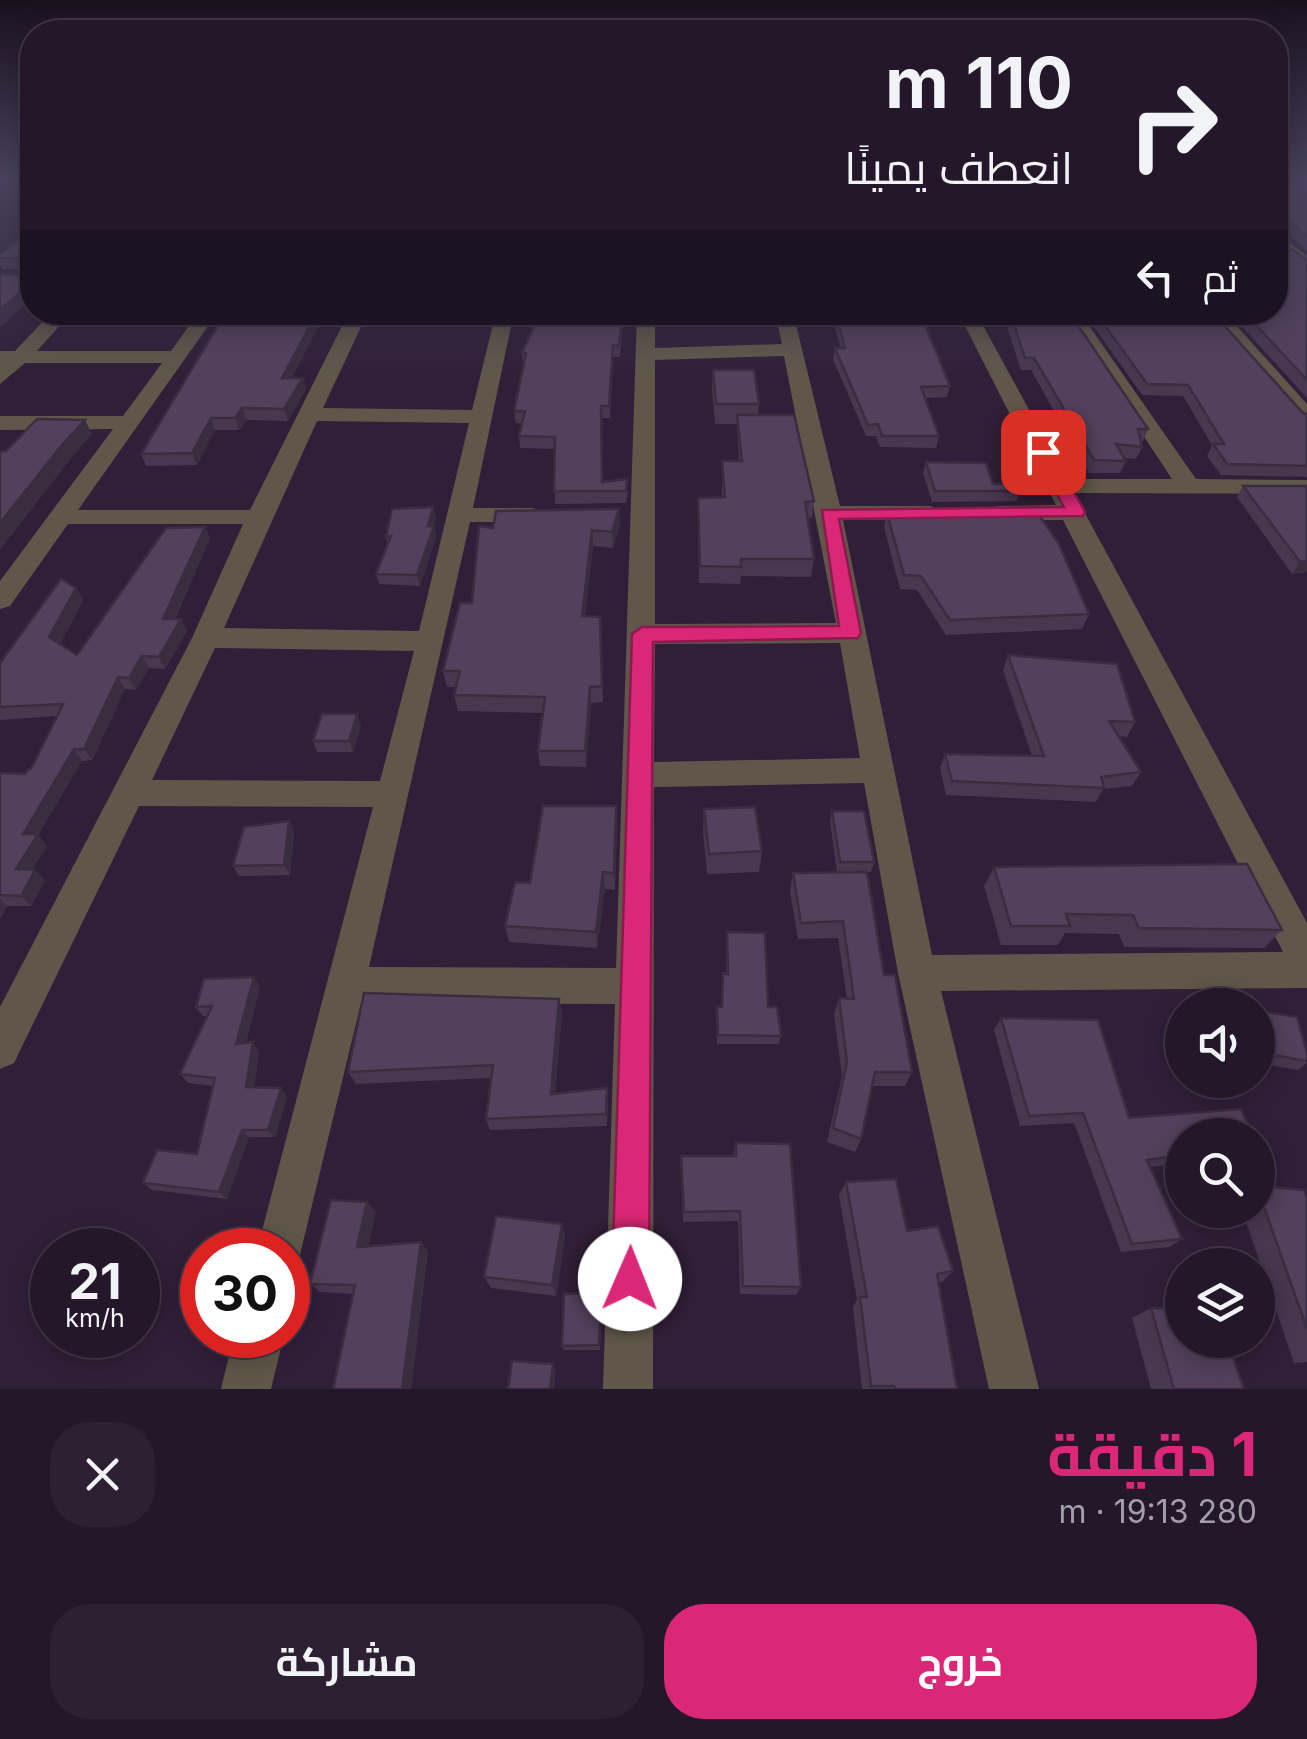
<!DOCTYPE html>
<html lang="ar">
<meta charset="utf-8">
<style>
body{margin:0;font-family:Inter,Cairo,sans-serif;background:#2c2032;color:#f1f3f6;direction:rtl;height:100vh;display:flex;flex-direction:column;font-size:38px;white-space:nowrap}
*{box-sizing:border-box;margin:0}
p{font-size:32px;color:#a39fa8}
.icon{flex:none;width:55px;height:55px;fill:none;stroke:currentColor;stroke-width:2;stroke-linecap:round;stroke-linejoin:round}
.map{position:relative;height:1389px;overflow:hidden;direction:ltr}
.sheet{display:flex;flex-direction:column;background:#24172a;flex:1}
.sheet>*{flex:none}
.top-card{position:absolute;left:20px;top:20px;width:1268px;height:305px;border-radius:40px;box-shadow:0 5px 25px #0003,0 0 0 2px #413647;direction:rtl;background:#24172a;color:#f1f3f6;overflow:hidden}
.tools{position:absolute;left:1165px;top:988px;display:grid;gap:20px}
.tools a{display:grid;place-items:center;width:110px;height:110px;border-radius:50%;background:#24172a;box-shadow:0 5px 25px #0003,0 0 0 2px #413647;font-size:50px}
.speed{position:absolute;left:30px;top:1228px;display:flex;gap:20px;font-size:50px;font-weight:700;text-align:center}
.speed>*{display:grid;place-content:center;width:130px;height:130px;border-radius:50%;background:#24172a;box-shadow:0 5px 25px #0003,0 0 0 2px #413647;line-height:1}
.speed small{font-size:25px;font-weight:400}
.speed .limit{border:15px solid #d22;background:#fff;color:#111}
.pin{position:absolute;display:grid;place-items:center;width:85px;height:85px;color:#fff;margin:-42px;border-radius:20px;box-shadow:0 5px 15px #0006}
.me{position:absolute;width:110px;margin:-55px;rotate:1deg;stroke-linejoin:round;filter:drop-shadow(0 0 8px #0008)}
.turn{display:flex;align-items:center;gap:35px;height:210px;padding:0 50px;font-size:45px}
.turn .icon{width:130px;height:130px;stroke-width:2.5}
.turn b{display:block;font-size:70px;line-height:85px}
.then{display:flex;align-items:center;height:95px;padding:0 50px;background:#0003;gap:20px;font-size:38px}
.round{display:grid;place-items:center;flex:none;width:105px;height:105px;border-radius:40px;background:#2c2032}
.headline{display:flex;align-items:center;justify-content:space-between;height:170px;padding:0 50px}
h1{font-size:60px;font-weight:700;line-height:75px;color:#db2777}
.button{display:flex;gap:20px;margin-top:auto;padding:20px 50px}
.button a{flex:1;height:115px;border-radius:40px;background:#db2777;color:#fff;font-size:40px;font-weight:700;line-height:115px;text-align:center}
.button a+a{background:#2c2032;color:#f1f3f6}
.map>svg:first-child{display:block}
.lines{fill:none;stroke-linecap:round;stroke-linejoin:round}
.minor{fill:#60574a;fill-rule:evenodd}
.wall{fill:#47374f}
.shaded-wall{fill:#3a2d40}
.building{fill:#53405c;stroke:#3a2d40;stroke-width:2.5}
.route{fill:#db2777;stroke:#8e194d;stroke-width:2.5}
</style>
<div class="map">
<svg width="1307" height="1389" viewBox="0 0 1307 1389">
<rect width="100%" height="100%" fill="#301f38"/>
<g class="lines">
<g class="minor">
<polygon points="0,179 9,179 0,184"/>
<polygon points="1275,232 1307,256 1307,270 1275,246"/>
<path d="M52 312H72L37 351H171L199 312H218L78 510H250L349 312H368L323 408 472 410 496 312H514L473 508H533L545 515 533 522H470L369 967 616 968 637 312H655V348L782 344 775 312H793L840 506H931L943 513 931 520H843L932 955 1283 952 1063 520H997L985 513 997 506 1056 505 958 312H1224L1307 404V423L1299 422 1210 320H1085L1196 479 1307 480V494L1074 493 1307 923V988L941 991 1039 1389H989L898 973 864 783 654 787 653 1389H603L615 1004 361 1003 297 1267 288 1270V1250H257L373 807 139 806 14 1063 0 1069V1007L192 638 243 524H68L10 606 0 609V581L113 429 0 430V416H123L162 363H25L0 384V351H15ZM980 320H1067L1172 479H1067ZM784 356 836 623 655 624V360ZM317 421 469 423 419 631 224 628ZM840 643 860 758 654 762 655 644ZM215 648 414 651 380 781 152 780Z"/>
<polygon points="234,1335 284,1335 271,1389 221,1389"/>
</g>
</g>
<g class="wall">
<polygon points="1275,179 1307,179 1307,251 1275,221"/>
<polygon points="32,229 32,298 0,327 0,275 29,274 29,270 2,269 0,265 0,255"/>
<polygon points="1277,239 1307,260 1307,398 1229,312 1275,312"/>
<polygon points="93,312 181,312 174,321 96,320"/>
<polygon points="226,312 292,378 303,378 306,389 288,421 247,420 239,430 215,430 197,465 146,466 141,454"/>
<polygon points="682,312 774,312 773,321 711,317 710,326 683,326"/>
<polygon points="848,312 920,312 950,386 947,397 925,398 939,436 936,448 880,447 876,436 866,436 833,359 835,348 841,348 835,328 837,317 848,318"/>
<polygon points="1009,312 1148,429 1143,441 1141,442 1142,447 1136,459 1124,458 1126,461 1120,473 1089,473 1031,370 1021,370 1006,324"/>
<polygon points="1096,313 1303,413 1307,414 1307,477 1221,475 1207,456 1212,445 1183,396 1142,395 1092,324"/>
<polygon points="623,320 620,357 613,357 610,418 602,418 602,482 628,491 626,503 555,504 555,449 520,448 519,436 522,423 516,423 514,411 523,364 522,353"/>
<polygon points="713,370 759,404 758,415 814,501 812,518 807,519 814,559 811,577 741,576 740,584 699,583 698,498 722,497 722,461 739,461 737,424 715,424 712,390"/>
<polygon points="926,462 1020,491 1016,501 932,502 923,473"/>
<polygon points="1243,486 1307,486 1307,572 1292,574 1237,497"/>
<polygon points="619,509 620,525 613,548 593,546 585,616 600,617 603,702 591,703 586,767 540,766 538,751 543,713 458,711 454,695 456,687 447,687 443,671 472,603 493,528"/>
<polygon points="887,513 1089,614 1082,629 946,635 917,590 900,589 884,527"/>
<polygon points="436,518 433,526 436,537 420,586 379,584 376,574 388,545 386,537"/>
<polygon points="205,527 210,538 175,619 181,619 187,631 165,669 149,668 136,690 125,689 92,760 82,761 38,835 47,846 32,870 35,870 45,881 31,906 7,906 0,919 0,773 24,774 32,767 57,716 0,720 0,663 76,588 83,600 60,644 77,655"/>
<polygon points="1008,655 1135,722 1127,737 1119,736 1141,772 1132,786 1103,789 1096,802 946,795 940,768 945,754 1032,756 1003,670"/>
<polygon points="357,714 361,725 353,752 317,752 313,741"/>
<polygon points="704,809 762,851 759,872 707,874 703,830"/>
<polygon points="832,811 874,862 871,872 837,872 830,821"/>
<polygon points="617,823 615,890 605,889 597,948 509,942 505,926 530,883"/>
<polygon points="294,831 290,875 239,876 233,866"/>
<polygon points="994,867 1282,930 1264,948 1124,947 1119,934 1065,933 1058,945 1001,945 984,886"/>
<polygon points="867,872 884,975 912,1072 905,1086 872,1086 861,1139 855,1152 827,1142 842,1076 834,1014 839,998 847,998 838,938 798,939 790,891 793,873"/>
<polygon points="727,932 768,1007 781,1036 779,1044 717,1044 716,1016 717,1007 721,1007 723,973 726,974"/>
<polygon points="254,977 260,986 246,1043 259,1051 254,1087 287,1097 275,1137 249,1137 227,1199 152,1190 143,1183 197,1154 213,1086 188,1083 180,1074 207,1016 203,1016 196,1007"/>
<polygon points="559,999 562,1012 555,1093 608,1100 607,1126 490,1130 486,1119 491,1078 356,1084 348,1072"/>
<polygon points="1258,1011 1307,1061 1307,1063 1298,1070 1258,1063"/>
<polygon points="1001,1018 1129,1118 1182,1135 1182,1163 1150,1167 1182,1239 1169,1247 1121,1252 1074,1123 1020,1126 994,1030"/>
<polygon points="736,1143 801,1287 796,1295 740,1294 738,1221 683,1222 681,1156 733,1156"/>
<polygon points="846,1182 907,1231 953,1271 942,1282 938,1283 957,1389 862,1389 853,1307 857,1300 839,1195"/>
<polygon points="1258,1186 1307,1199 1307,1362 1294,1363 1242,1210 1258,1210"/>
<polygon points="376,1212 368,1246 428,1251 411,1389 333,1389 353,1294 320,1292 310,1284"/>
<polygon points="562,1224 565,1237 556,1296 491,1288 484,1277"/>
<polygon points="602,1298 600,1350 564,1350 562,1346"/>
<polygon points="1151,1308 1244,1389 1151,1389 1132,1318"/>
</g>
<g class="shaded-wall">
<polygon points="32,282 32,298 0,327 0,310"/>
<polygon points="170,312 181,312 174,321"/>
<polygon points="317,312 326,312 286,390 282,378"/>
<polygon points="303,378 306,389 288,421 284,409"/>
<polygon points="242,408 247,420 239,430 235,418"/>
<polygon points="211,418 215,430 197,465 192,453"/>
<polygon points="85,420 92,434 69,461 0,550 0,523 61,446"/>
<polygon points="433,507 436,518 430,537 428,526"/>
<polygon points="619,509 620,525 613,548 612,532"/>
<polygon points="434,526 436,537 420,586 417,575"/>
<polygon points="205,527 210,538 169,630 163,619"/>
<polygon points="592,530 593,546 583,632 582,616"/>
<polygon points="1307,561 1307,572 1292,574 1300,562"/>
<polygon points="76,588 83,600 57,649 49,637"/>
<polygon points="181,619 187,631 165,669 159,657"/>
<polygon points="142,656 149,668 136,690 129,678"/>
<polygon points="118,677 125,689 92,760 84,749"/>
<polygon points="590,687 591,703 586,767 585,751"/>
<polygon points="357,714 361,725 353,752 349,741"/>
<polygon points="74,749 82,761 38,835 47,846 26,880 16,869 23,834"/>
<polygon points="616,806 617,823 615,890 614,873"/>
<polygon points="289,821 294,831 290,875 284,865"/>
<polygon points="35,870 45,881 31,906 21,896"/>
<polygon points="603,872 605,889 597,948 596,932"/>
<polygon points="0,899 7,906 0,919"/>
<polygon points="254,977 260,986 243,1052 236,1044"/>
<polygon points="559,999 562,1012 554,1105 551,1094"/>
<polygon points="253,1042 259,1051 253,1095 246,1087"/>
<polygon points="281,1088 287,1097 275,1137 268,1130"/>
<polygon points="242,1130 249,1137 227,1199 219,1192"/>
<polygon points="367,1202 376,1212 366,1256 357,1247"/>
<polygon points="562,1224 565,1237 556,1296 552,1285"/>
<polygon points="421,1242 428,1251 411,1389 402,1389"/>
<polygon points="553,1364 556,1371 554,1389 550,1389"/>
</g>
<g class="building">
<polygon points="1275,179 1307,179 1307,237 1275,208"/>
<polygon points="32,229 32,282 0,310 0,275 29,274 29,259 0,258 0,255"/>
<polygon points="1275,230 1277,239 1307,260 1307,380 1244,312 1275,312"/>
<polygon points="226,312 317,312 282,378 303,378 284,409 242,408 235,418 211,418 192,453 141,454"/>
<polygon points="540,312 622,312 619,346 613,345 609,406 601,406 602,482 627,479 626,491 554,491 555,437 519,436 525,411 514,411 526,353 522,353"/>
<polygon points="683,312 710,312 711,317 683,317"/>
<polygon points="850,312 920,312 950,386 921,387 939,436 882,436 878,424 868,425 835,348 845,348 837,317 852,318"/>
<polygon points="1010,312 1069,312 1148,429 1138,429 1142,447 1116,444 1126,461 1094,460 1034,358 1025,358"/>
<polygon points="1096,313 1213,313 1303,413 1307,414 1307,466 1227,464 1213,444 1224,444 1188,385 1147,384"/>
<polygon points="713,370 754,370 759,404 716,404"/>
<polygon points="737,415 794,415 814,501 805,502 814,559 741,559 741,567 700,566 698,498 725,497 722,461 742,461"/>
<polygon points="37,419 85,420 61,446 0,523 0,451 6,451"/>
<polygon points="926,462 986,463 993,484 1014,483 1020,491 935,491"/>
<polygon points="1243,486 1307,486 1307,561 1300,562"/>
<polygon points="433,507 428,526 434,526 417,575 376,574 391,536 386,537 392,509"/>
<polygon points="619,509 612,532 592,530 582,616 600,617 602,686 590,687 585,751 538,751 545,697 454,695 460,671 443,671 460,603 472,603 479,526 493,528 496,511"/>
<polygon points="1035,509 1059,544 1089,614 950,620 921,576 904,575 887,513"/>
<polygon points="205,527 163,619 181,619 159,657 142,656 129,678 118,677 84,749 74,749 23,834 38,834 16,869 35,870 21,896 0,895 0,773 24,774 32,767 63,704 0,707 0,663 61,579 76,588 49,637 77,655 166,528"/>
<polygon points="1008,655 1117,664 1135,722 1109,721 1141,772 1101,777 1104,788 952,781 945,754 1044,756"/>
<polygon points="322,714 357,714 349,741 313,741"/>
<polygon points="543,806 616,806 614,873 603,872 596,932 505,926 515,882 530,883"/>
<polygon points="755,807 762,851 709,854 704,809"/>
<polygon points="832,811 864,811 874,862 840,862"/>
<polygon points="289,821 284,865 233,866 244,827"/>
<polygon points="1247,864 1282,930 1139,928 1133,915 1066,914 1070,926 1011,926 994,867"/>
<polygon points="867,872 884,975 895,975 912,1072 875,1072 861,1139 833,1128 847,1062 839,998 854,999 843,921 801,923 793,873"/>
<polygon points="727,932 765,933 768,1007 777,1007 781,1036 718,1035 717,1007 722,1007 723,973 728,974"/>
<polygon points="254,977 236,1044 253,1042 246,1087 281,1088 268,1130 242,1130 219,1192 143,1183 157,1150 197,1154 215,1078 180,1074 212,1006 196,1007 204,979"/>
<polygon points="364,993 559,999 551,1094 607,1088 606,1114 486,1119 493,1065 348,1072"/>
<polygon points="1258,1011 1297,1017 1307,1053 1307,1061 1258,1052"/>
<polygon points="1001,1018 1098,1020 1129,1118 1241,1109 1253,1135 1182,1135 1182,1155 1147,1160 1182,1239 1132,1244 1083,1113 1029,1116"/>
<polygon points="736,1143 790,1144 801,1287 743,1286 740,1211 684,1212 681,1156 736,1156"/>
<polygon points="896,1179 907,1231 938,1226 953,1271 937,1274 957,1389 895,1389 894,1386 871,1386 860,1297 867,1297 846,1182"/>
<polygon points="1258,1186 1304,1190 1307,1199 1307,1329 1258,1190"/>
<polygon points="331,1200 367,1202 357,1247 421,1242 402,1389 333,1389 355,1285 310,1284"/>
<polygon points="496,1216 562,1224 552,1285 484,1277"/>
<polygon points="601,1293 599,1345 562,1346 564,1294"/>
<polygon points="1151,1308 1182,1309 1182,1340 1227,1340 1244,1389 1174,1389"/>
<polygon points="512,1361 553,1364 550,1389 508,1389"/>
</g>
<linearGradient id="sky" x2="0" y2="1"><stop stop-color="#1a111f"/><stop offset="0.48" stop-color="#48425e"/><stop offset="1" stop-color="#48425e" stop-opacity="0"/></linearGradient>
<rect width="1307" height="374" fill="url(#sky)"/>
<polygon class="route" points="1037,448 1052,452 1085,512 1083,516 839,519 861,633 858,638 653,642 649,1279 643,1292 630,1297 618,1292 612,1279 632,634 642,627 839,626 822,510 1064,507 1034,452"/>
</svg>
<div class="tools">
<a><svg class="icon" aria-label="sound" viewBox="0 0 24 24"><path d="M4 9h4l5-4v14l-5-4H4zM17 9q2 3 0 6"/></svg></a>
<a><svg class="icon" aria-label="search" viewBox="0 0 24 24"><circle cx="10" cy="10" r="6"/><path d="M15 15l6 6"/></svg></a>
<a><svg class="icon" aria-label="layers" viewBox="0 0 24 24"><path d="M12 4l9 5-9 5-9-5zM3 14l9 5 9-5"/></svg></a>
</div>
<div class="speed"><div>21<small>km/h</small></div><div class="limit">30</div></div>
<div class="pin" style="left:1043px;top:452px;background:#d93025"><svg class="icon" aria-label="arrive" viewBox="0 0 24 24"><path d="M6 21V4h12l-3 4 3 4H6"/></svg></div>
<svg class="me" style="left:630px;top:1279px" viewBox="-20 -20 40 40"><circle r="19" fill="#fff"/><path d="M0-13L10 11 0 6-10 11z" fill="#db2777"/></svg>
<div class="top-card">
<div class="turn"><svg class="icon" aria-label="right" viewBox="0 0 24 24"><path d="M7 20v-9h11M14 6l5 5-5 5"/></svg><div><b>110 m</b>انعطف يمينًا</div></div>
<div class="then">ثم<svg class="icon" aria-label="left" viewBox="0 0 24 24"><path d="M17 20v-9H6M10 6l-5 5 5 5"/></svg></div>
</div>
</div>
<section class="sheet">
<div class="headline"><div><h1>1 دقيقة</h1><p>280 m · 19:13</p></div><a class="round"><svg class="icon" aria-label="close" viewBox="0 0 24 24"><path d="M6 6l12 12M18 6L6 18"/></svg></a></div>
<div class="button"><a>خروج</a><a>مشاركة</a></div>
</section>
